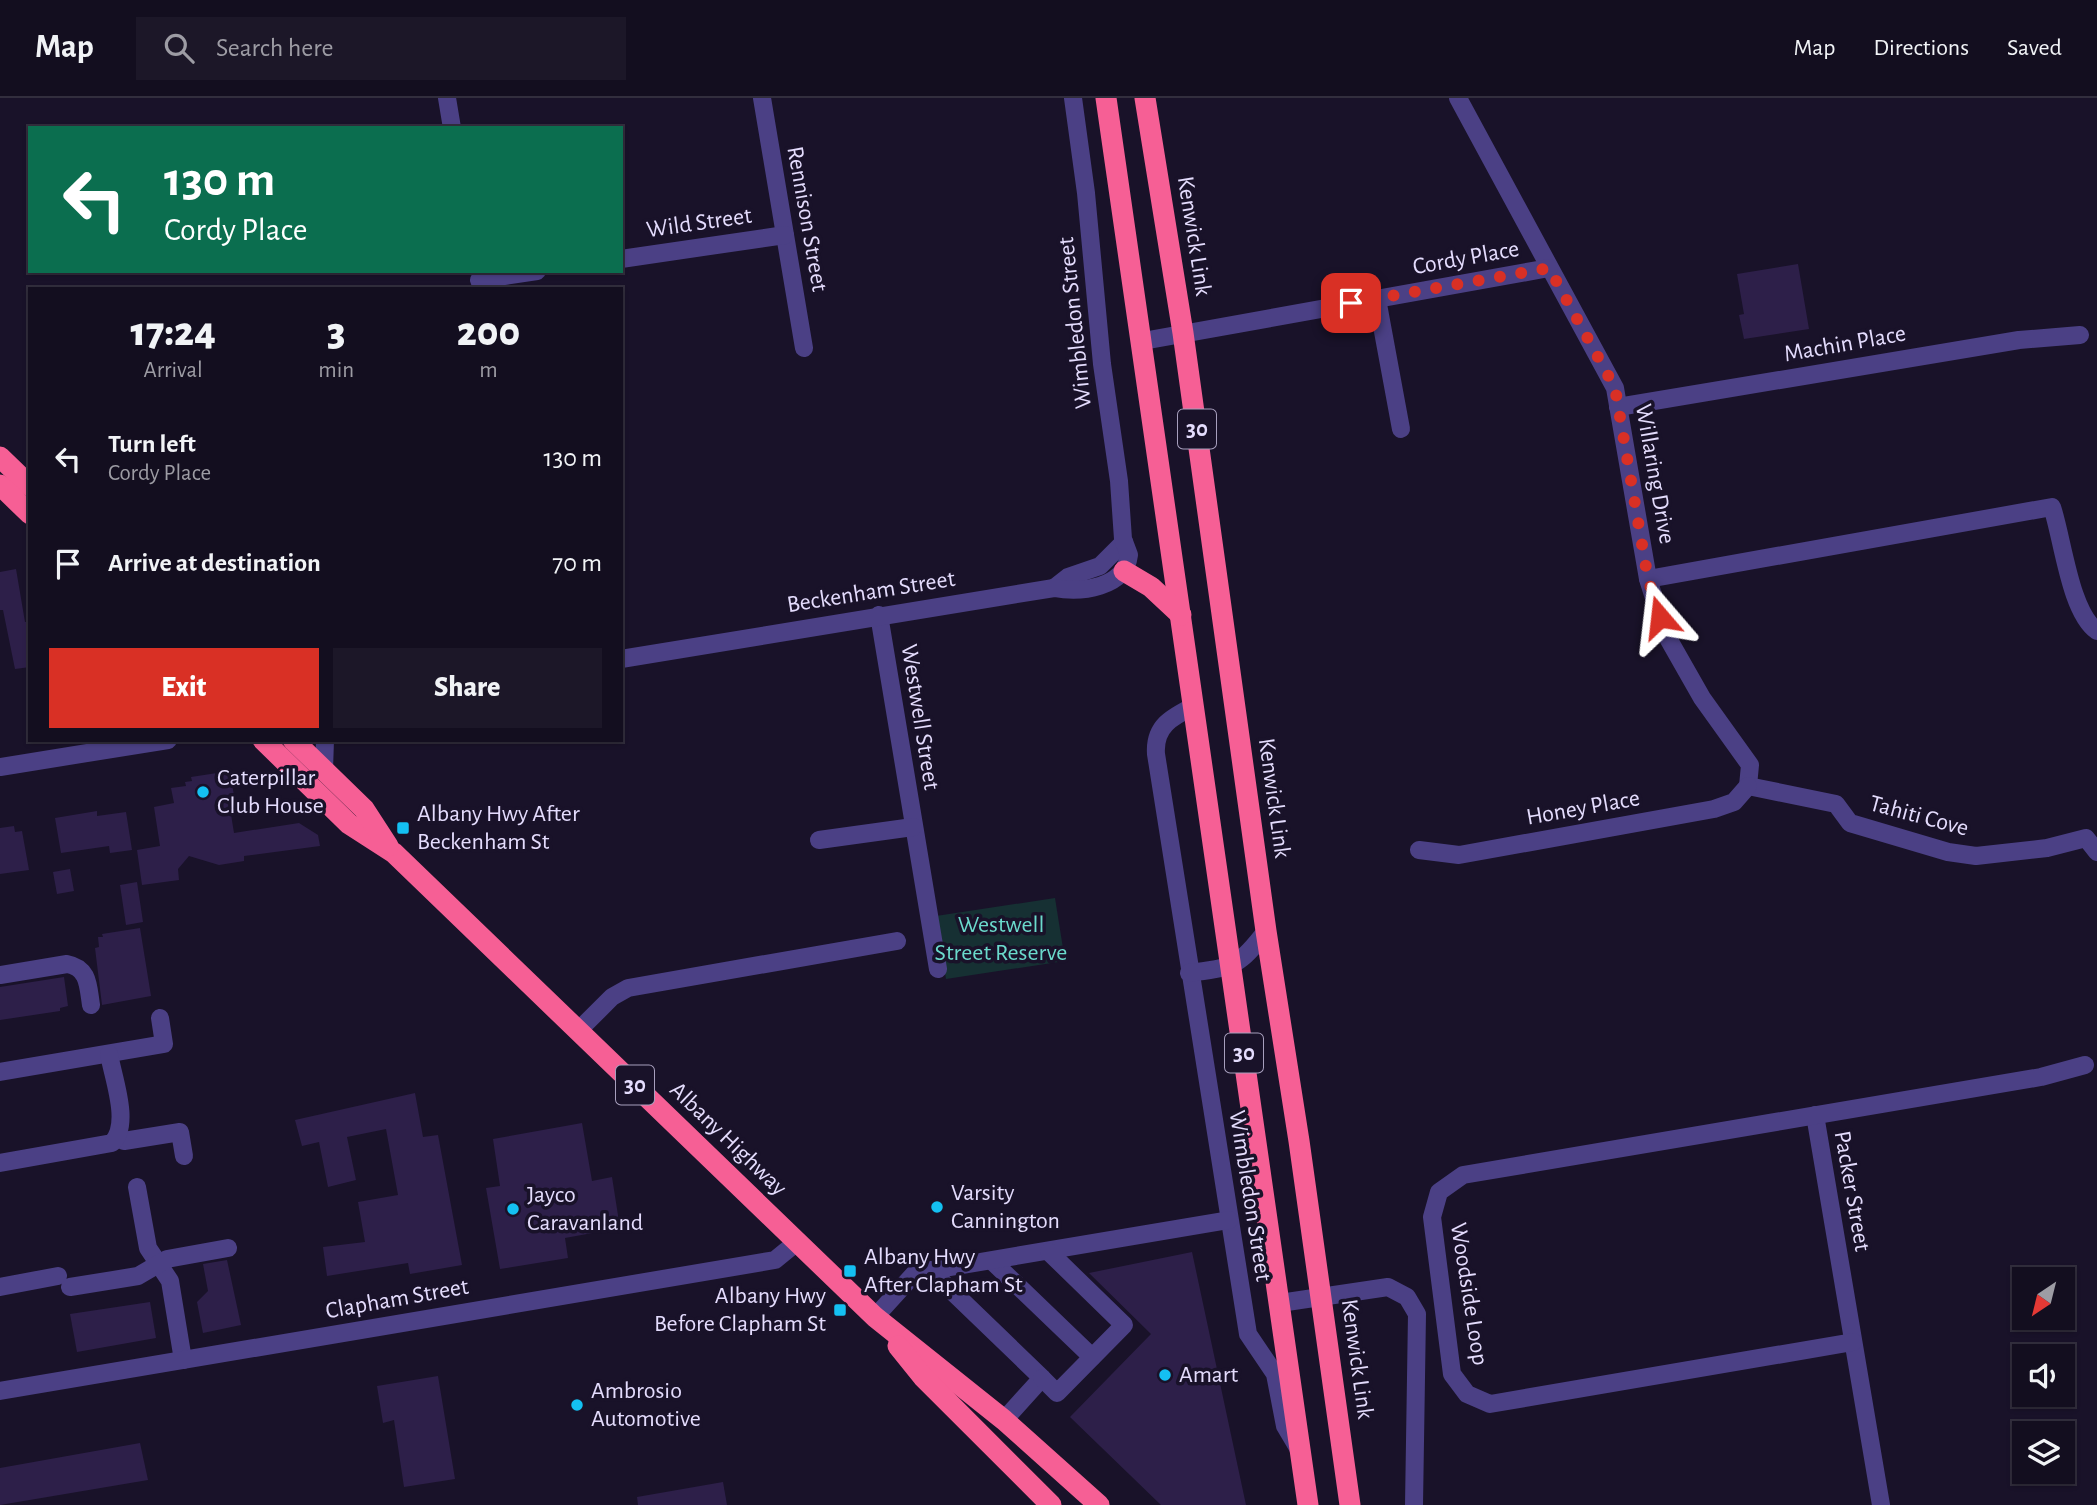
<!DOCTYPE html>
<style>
body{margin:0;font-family:"Alegreya Sans",sans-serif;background:#1c1728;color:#f1f3f6;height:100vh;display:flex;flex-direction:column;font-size:26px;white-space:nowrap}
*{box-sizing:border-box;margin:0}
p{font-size:23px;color:#9d9ca4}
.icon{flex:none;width:38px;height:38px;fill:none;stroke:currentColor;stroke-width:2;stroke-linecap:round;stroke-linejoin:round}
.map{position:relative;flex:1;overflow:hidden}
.side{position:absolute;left:28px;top:189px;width:595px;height:455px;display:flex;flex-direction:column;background:#130e1f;border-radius:0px;box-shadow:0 2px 5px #0004,0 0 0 2px #322e3d}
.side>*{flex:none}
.hud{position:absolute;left:28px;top:28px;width:595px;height:147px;border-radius:0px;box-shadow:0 2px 5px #0004,0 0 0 2px #322e3d;background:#0b6e4f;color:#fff;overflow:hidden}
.needle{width:46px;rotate:215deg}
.fabs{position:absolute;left:2012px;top:1169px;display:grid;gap:14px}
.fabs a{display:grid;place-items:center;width:63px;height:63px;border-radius:0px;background:#130e1f;box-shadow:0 2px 5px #0004,0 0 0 2px #322e3d;font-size:35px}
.pin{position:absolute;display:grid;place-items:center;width:60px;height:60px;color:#fff;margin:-30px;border-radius:14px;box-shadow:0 4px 10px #0006}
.me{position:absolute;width:77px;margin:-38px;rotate:343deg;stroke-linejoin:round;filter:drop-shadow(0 0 5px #0008)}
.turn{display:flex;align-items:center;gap:24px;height:147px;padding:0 21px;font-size:32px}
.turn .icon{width:91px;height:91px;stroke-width:2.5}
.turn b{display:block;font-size:49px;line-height:60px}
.eta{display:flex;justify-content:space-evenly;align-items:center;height:119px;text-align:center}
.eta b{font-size:42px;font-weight:800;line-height:49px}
.primary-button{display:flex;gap:14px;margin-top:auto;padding:14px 21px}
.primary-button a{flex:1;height:80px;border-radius:0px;background:#d93025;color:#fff;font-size:28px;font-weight:800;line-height:80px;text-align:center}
.primary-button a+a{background:#1c1728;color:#f1f3f6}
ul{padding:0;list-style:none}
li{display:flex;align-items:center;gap:21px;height:105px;padding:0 21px}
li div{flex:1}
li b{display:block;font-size:26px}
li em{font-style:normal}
header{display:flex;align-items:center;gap:42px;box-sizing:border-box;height:98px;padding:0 35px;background:#130e1f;border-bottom:2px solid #322e3d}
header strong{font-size:33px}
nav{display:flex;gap:38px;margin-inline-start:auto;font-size:24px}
.search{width:490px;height:63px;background:#1c1728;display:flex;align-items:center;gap:18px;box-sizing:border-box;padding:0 24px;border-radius:0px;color:#9d9ca4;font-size:26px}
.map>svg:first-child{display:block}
.green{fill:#163033}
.building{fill:#2d1f49}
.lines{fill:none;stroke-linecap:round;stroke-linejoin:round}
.minor{stroke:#4b4085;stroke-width:18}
.highway{stroke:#f65f95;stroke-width:21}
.route{stroke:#d93025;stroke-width:12;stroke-dasharray:0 21.6}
.poi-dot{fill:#14c0f2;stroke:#191229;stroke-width:2.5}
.labels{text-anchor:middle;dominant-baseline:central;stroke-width:7;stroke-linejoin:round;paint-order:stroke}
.shield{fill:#191229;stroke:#a79fbd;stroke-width:2}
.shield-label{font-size:23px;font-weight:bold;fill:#e4dcfd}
.street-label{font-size:24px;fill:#e4dcfd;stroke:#191229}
.poi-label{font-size:24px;fill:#e4dcfd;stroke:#191229;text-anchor:start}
.park-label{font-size:24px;fill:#6bdacc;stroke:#191229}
</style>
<header>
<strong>Map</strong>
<div class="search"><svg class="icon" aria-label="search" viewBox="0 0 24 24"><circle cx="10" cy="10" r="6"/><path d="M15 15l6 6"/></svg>Search here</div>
<nav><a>Map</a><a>Directions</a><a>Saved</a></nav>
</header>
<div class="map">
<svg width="2097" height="1407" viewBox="0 0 2097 1407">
<rect width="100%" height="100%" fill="#191229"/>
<polygon class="green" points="1055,800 1065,863 946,881 936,818"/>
<g class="building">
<polygon points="1798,166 1809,231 1744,241 1739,217 1744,216 1737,176"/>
<polygon points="16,471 25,524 30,524 30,569 15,571 3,512 0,512 0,474"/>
<polygon points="230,673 234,698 228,698 234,735 299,725 318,737 320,748 244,758 244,763 219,767 189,758 178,771 179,782 142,787 137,752 160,748 154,709 174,705 171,690 186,688 185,684 192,683 191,679"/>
<polygon points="97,713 97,718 126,714 132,752 110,755 109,748 61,755 55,720"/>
<polygon points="14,728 15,734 22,733 29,772 0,776 0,730"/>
<polygon points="70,771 74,793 57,796 53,774"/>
<polygon points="137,784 143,824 126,827 120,787"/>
<polygon points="140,830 151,898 102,907 95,850 99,849 98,839 103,839 102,836"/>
<polygon points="64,879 68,908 60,910 60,913 0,922 0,889"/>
<polygon points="415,995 423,1039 438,1037 462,1167 410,1176 408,1165 327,1178 323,1149 365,1144 358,1104 398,1097 386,1031 347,1039 356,1082 328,1089 319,1044 302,1048 295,1022"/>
<polygon points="582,1025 592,1083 612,1079 620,1130 565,1140 568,1160 500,1171 486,1090 500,1088 493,1041"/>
<polygon points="1192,1154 1246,1407 1161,1407 1070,1319 1151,1236 1089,1175"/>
<polygon points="227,1162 241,1227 203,1235 197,1204 208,1193 203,1166"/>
<polygon points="150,1204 156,1240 77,1254 70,1216"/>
<polygon points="438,1278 455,1381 404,1389 394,1322 383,1325 377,1288"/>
<polygon points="140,1345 148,1382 0,1407 0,1370"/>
<polygon points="723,1384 727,1407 638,1407 637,1399"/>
</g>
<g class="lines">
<g class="minor">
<polyline points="447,0 452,30"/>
<polyline points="762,0 804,250"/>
<polyline points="1458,0 1615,290 1648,481 1660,519 1669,542 1702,600 1750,667 1748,688"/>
<polyline points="621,161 785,137"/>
<polyline points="479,182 537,173"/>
<polyline points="1377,201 1401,331"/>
<polyline points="1143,243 1549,170"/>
<polyline points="1618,309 2019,242 2080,237"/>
<path d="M1648 481 2052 409C2063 442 2070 514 2097 533"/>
<polyline points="1054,490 1068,479 1100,468 1124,444"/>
<polyline points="879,517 938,871"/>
<path d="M621 561 1054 490C1081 495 1125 490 1129 457L1123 441 1119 383 1102 266 1086 95 1073 0"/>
<path d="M1194 608C1172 619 1154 628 1156 656L1248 1236 1275 1276 1285 1328 1298 1350"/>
<polyline points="0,669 168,642"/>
<polyline points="324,672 325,642"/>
<polyline points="1748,688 1836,706 1850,725 1948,754 1976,758 2047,750 2086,740 2097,754"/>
<polyline points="819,742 913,729"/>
<polyline points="1419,752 1459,757 1714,711 1734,704 1748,688"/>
<path d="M1189 875C1233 869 1238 870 1266 833"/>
<path d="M0 877 67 866C89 870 88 888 91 907"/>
<polyline points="579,932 612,899 628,890 897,843"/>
<polyline points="0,974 164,946 160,920"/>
<polyline points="1815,1017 1881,1407"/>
<polyline points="117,1040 124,1043 180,1034 184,1058"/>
<path d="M0 1065 112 1045C131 1026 113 980 109 956"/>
<polyline points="137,1089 148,1150 170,1183 183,1262"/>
<polyline points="992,1163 1092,1259"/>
<polyline points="930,1172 1042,1280 1004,1322"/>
<polyline points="0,1189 58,1178"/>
<polyline points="70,1189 138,1178 167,1161 228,1150"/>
<polyline points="1280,1205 1388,1189 1407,1199 1417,1216 1414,1407"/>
<polyline points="875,1219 915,1175 1229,1122"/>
<polyline points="1853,1244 1490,1306 1467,1296 1452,1276 1432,1119 1439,1094 1463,1077 2041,979 2085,967"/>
<polyline points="1042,1280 1057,1295 1124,1227 1049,1154"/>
<polyline points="0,1293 775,1162 797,1144"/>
</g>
<g class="highway">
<polyline points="1106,0 1308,1407"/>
<polyline points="1145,0 1183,235 1266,833 1299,1043 1350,1407"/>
<polyline points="0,359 30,388"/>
<polyline points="0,387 30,416"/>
<polyline points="1124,473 1151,489 1181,517"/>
<polyline points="263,642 349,726 394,755 875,1219 1004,1322 1099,1407"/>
<polyline points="293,642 364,711 388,748"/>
<polyline points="898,1248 923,1279 1051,1407"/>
</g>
</g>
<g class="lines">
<polyline class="route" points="1351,205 1549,170 1615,290 1648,481 1660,519"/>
</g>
<g class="poi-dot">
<circle cx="203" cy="694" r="7"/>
<rect x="396" y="723" width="14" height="14" rx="3.5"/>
<circle cx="937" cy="1109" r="7"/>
<circle cx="513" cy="1111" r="7"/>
<rect x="843" y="1166" width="14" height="14" rx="3.5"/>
<rect x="833" y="1205" width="14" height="14" rx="3.5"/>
<circle cx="1165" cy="1277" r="7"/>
<circle cx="577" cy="1307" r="7"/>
</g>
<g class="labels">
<g class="shield">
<rect x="1178" y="311.5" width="38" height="39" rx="5"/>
<rect x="1225" y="935.5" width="38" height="39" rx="5"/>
<rect x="616" y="967.5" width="38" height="39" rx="5"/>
</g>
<g class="shield-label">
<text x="1197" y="331">30</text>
<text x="1244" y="955">30</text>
<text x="635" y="987">30</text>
</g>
<g class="street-label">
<text transform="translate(807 121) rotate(80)">Rennison Street</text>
<text transform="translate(699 125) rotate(-8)">Wild Street</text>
<text transform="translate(1194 138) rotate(81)">Kenwick Link</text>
<text transform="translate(1466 160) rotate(-10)">Cordy Place</text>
<text transform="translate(1075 225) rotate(-96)">Wimbledon Street</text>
<text transform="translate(1845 246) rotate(-10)">Machin Place</text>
<text transform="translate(1655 376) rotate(80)">Willaring Drive</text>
<text transform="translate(871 494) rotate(-9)">Beckenham Street</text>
<text transform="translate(920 619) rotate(81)">Westwell Street</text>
<text transform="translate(1274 700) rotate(82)">Kenwick Link</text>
<text transform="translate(1583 710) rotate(-10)">Honey Place</text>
<text transform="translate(1919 718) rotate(15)">Tahiti Cove</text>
<text transform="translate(728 1041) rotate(44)">Albany Highway</text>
<text transform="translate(1852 1093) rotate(80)">Packer Street</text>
<text transform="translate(1250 1098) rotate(81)">Wimbledon Street</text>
<text transform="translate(1469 1196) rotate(81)">Woodside Loop</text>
<text transform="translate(397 1201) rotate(-10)">Clapham Street</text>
<text transform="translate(1357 1261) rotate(82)">Kenwick Link</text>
</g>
<g class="poi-label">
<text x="217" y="680">Caterpillar<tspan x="217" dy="28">Club House</tspan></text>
<text x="417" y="716">Albany Hwy After<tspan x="417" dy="28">Beckenham St</tspan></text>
<text x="951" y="1095">Varsity<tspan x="951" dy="28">Cannington</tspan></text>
<text x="527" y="1097">Jayco<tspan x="527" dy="28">Caravanland</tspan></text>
<text x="864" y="1159">Albany Hwy<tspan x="864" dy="28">After Clapham St</tspan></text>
<text x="826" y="1198" text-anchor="end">Albany Hwy<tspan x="826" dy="28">Before Clapham St</tspan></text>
<text x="1179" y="1277">Amart</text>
<text x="591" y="1293">Ambrosio<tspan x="591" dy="28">Automotive</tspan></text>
</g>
<g class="park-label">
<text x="1001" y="827">Westwell<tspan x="1001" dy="28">Street Reserve</tspan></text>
</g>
</g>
</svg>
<div class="fabs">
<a><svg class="needle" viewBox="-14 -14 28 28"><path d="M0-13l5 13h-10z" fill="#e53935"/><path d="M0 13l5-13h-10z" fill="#9d9ca4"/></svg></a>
<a><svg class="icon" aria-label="sound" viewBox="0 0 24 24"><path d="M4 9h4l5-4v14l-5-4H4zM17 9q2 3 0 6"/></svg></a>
<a><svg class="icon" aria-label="layers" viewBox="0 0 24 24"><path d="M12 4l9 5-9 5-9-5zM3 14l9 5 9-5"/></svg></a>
</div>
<div class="pin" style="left:1351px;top:205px;background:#d93025"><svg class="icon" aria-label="arrive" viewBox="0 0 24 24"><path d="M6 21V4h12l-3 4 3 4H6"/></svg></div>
<svg class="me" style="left:1660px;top:519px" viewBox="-20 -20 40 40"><path d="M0-17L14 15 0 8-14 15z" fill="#d93025" stroke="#fff" stroke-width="4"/></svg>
<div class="hud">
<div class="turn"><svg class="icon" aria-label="left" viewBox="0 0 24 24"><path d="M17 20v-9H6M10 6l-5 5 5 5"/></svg><div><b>130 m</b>Cordy Place</div></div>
</div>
<section class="side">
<div class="eta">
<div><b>17:24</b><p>Arrival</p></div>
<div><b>3</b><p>min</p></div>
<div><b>200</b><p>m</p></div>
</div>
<ul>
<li><svg class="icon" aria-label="left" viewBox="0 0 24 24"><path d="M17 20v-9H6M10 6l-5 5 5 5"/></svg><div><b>Turn left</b><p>Cordy Place</p></div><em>130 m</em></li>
<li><svg class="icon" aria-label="arrive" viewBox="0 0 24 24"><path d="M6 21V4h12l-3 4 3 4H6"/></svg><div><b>Arrive at destination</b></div><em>70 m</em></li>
</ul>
<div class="primary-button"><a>Exit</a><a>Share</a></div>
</section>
</div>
